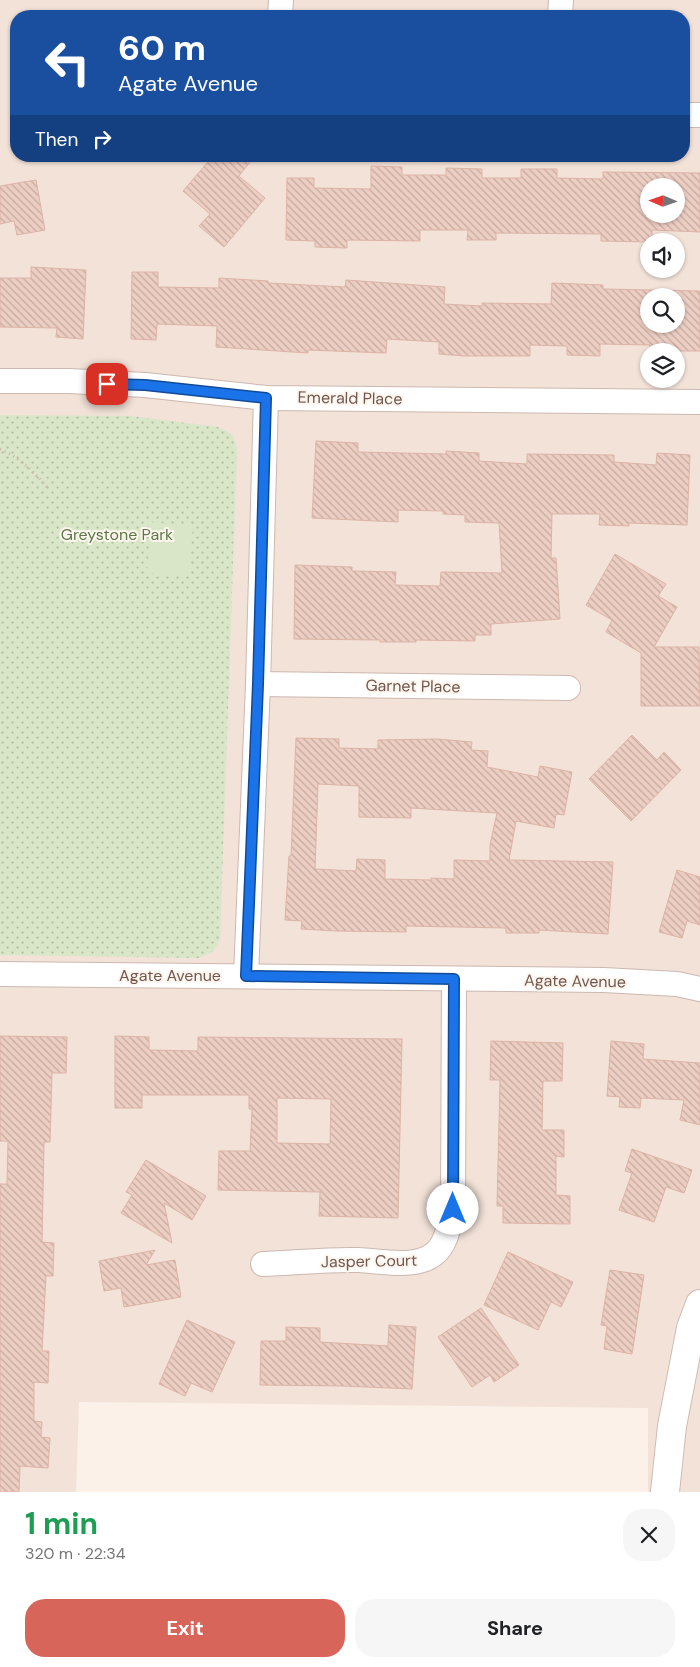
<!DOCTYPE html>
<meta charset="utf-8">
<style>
body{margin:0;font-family:"DM Sans",sans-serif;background:#f6f6f6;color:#202124;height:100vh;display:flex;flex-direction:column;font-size:19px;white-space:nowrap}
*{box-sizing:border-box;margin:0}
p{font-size:16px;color:#757577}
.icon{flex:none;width:28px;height:28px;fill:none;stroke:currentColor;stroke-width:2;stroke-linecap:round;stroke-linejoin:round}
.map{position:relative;height:1492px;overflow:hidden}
.drawer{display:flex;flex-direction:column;background:#fff;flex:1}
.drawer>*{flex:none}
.hud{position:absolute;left:10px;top:10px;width:680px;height:152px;border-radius:20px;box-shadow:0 1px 4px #0004;background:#1a4fa0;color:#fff;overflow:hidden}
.needle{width:32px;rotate:272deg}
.buttons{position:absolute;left:640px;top:178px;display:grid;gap:10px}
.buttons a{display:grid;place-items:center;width:45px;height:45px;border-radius:50%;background:#fff;box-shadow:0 1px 4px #0004;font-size:25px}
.pin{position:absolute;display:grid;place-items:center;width:42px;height:42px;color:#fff;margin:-21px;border-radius:10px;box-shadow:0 2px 8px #0006}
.me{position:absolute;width:55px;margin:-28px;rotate:0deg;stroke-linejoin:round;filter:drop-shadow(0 0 4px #0008)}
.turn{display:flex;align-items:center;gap:18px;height:105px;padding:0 25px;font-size:22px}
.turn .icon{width:65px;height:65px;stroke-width:2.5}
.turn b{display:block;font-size:35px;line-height:42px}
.then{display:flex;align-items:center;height:48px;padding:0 25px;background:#0003;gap:10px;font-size:19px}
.round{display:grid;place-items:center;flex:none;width:52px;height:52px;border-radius:20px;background:#f6f6f6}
.headline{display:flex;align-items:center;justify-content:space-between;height:85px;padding:0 25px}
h1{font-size:30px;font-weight:700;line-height:38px;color:#1e9e55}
.primary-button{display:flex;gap:10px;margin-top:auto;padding:10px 25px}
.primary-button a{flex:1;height:58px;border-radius:20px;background:#d8655a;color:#fff;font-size:20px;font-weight:700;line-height:58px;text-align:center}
.primary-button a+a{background:#f6f6f6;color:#202124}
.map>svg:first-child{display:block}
.residential{fill:#f2e2d8;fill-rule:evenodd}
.park{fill:url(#park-dots)}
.pitch{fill:#d9e7c8}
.building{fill:url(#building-back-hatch);stroke:#deb3a5;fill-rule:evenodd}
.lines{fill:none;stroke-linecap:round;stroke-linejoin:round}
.street-casing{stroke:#ccb8b0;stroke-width:26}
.secondary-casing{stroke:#d0bab0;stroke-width:30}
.path{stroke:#d2b1a6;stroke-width:3;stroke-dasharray:1 4;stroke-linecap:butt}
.street{stroke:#fff;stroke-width:24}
.secondary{stroke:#fff;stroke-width:28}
.route-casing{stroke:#114b97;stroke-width:12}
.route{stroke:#1a73e8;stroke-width:9}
.labels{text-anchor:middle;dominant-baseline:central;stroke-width:4;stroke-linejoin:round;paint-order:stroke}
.street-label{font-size:16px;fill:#73574f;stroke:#fdf6ef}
.park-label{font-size:16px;fill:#5d7848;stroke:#fdf6ef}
</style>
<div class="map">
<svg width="700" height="1492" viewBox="0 0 700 1492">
<defs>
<pattern id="park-dots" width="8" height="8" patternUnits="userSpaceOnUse" patternTransform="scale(1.25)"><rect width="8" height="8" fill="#d9e7c8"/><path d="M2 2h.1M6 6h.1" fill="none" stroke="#b4bea5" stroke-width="1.8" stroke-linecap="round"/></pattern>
<pattern id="building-back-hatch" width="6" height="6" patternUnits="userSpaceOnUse" patternTransform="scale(1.25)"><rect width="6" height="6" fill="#edcec3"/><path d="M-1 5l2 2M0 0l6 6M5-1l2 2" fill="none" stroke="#c4aaa1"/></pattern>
</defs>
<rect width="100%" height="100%" fill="#fbf1e9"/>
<path class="residential" d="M0 0H700V1492H648V1408L79 1402 76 1492H0ZM16 16H684V156H16ZM649 186H676V214H649ZM649 241H676V269H649ZM649 296H676V324H649ZM649 351H676V379H649Z"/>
<polygon class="park" points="0,415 131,416 218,427 233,435 237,449 220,939 214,951 199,958 0,955"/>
<polygon class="pitch" points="151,522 193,525 189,576 147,573"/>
<g class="building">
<polygon points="213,156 255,156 238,177 240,177 265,198 224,247 199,226 210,214 183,191"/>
<path d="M371 166 402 167V175H446V168L482 169V178H521V169H557V178L603 179V172L700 173V232L652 230V241L649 242 601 241V234L496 233V240H467L468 230H420V241L347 240V248L315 247V241L286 240 287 178H314V188L371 189ZM649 186H676V214H649Z"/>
<polygon points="36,180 45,230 17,235 14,221 0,224 0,186"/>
<polygon points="31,267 86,270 83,339 56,337 57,328 0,327 0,278 31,278"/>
<path d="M132 272H158V287L219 288V278L268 281V283L345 287 346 280 445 287 444 304 482 306V303L551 304 552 283 603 285V289L700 291V351H649L650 345 600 344V356L567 355V346L530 345V356H464L439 354V342L387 339 386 353 308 350V353L216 347 217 326 157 324 156 340 131 339ZM649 296H676V324H649Z"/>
<polygon points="316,441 358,443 358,452 446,454 446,451 479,453 479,461 527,464 527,454 614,455 614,462 656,465 657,453 690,455 687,525 629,523 629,526 599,525 600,514 552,514 551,558 556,558 560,619 491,624 491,635 475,635 475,641 416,640 416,642 380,642 380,640 294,639 295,565 352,567 352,571 396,572 395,585 440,586 441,572 502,573 499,523 465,522 465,515 443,514 443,511 398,510 398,522 312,518"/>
<polygon points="615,554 666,584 658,596 677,607 654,647 699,647 700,706 641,706 641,653 606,632 612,620 586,605"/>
<polygon points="632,735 657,760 664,752 681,770 631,821 589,779"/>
<path d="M296 738 339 739V748L378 749V740L437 739 472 742 471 750 488 751 487 767 538 777 540 766 572 772 564 815 556 814 554 828 516 821 509 860 613 862 608 934 539 930V933H506V928L406 926V932L336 931 301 929 302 921 285 920 289 856H291ZM318 784 359 786V817L411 818V808L497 813 490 845V861L454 860V879L431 878V880L385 879V860L357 859 356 871 315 869Z"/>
<polygon points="677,870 700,877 700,925 687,921 682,938 659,932"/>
<polygon points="0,1036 67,1037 66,1073 52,1073 50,1142 44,1142 42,1242 54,1243 53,1276 46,1276 42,1351 49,1351 48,1383 34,1382 34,1421 42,1422 41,1437 50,1438 48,1468 20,1466 19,1492 0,1492 0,1184 7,1184 8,1141 0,1141"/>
<path d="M115 1036 149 1037V1050L198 1051V1037L402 1039 398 1218 319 1216 320 1192 218 1190 219 1151H250L252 1109H249V1095H142V1108H115ZM277 1098 331 1099 330 1144 277 1143Z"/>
<polygon points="491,1041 563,1043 562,1081 543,1081 542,1130 564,1130 564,1157 556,1156 556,1195 570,1196 570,1224 503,1223 503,1206 497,1206 500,1080 490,1080"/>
<polygon points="611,1041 644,1044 643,1059 700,1063 700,1125 680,1120 684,1100 641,1098 640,1108 619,1107 620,1097 607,1096"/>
<polygon points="632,1149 692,1170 684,1193 666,1187 654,1222 619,1210 632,1173 625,1171"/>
<polygon points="146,1160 206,1196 192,1220 164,1203 172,1243 121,1213 132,1195 126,1192"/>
<polygon points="155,1250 146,1265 175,1260 181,1297 124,1307 121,1288 104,1291 99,1261"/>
<polygon points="508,1252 573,1282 561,1307 551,1302 538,1330 484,1305"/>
<polygon points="610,1270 644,1275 632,1354 604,1349 607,1326 601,1325"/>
<polygon points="481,1308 519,1365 494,1382 490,1375 472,1387 438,1337"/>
<polygon points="187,1320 235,1342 212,1392 191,1383 185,1396 159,1384"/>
<polygon points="389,1325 416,1327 412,1389 344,1386 260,1385 261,1341 286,1341 286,1327 320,1328 320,1342 388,1346"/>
</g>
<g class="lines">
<defs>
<g id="street">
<polyline points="280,16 281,0"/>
<polyline points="560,16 561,0"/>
<polyline points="684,115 700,115"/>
<polyline points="0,381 69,381 145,385 266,398 700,402"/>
<polyline points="258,684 568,688"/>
<polyline points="0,974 604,980 677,984 700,989"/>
<polyline points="246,976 258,684 266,398"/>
<path d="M263 1264C295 1263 327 1259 359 1260 380 1261 416 1269 434 1254 447 1244 449 1224 453 1209L454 979"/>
</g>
<polyline id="secondary" points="665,1492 672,1426 691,1328 700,1304"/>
</defs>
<use href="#street" class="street-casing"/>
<use href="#secondary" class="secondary-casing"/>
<path class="path" d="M0 449C20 458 33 471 47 487"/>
<use href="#street" class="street"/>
<use href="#secondary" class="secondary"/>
</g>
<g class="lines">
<defs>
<polyline id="route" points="107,384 145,385 266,398 258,684 246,976 454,979 453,1209"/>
</defs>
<use href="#route" class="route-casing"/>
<use href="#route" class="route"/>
</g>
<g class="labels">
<g class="street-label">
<text transform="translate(350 398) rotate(1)">Emerald Place</text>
<text transform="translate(413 686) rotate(1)">Garnet Place</text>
<text x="170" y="975">Agate Avenue</text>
<text transform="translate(575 981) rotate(1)">Agate Avenue</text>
<text transform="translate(369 1261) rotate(-1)">Jasper Court</text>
</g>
<g class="park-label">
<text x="117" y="534">Greystone Park</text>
</g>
</g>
</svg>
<div class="buttons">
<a><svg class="needle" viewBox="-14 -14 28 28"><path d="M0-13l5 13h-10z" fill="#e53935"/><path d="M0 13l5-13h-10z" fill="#757577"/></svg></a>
<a><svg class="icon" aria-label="sound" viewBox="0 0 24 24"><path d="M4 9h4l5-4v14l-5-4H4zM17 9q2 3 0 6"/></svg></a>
<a><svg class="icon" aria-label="search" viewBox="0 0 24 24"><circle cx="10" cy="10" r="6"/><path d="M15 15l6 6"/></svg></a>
<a><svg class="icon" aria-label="layers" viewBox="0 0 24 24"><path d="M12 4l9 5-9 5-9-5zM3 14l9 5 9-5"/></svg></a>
</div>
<div class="pin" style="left:107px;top:384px;background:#d93025"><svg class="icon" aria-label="arrive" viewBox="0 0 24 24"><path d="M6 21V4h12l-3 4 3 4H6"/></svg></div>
<svg class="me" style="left:453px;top:1209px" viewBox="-20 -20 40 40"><circle r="19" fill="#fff"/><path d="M0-13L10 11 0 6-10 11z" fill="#1a73e8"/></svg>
<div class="hud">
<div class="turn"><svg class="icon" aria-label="left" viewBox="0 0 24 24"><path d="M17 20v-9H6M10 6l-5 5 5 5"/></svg><div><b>60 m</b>Agate Avenue</div></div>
<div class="then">Then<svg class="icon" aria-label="right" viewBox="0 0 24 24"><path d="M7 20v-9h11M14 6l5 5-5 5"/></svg></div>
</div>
</div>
<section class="drawer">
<div class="headline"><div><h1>1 min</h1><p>320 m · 22:34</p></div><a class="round"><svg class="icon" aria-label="close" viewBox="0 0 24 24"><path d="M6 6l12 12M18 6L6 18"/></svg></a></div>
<div class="primary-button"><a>Exit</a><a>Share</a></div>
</section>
